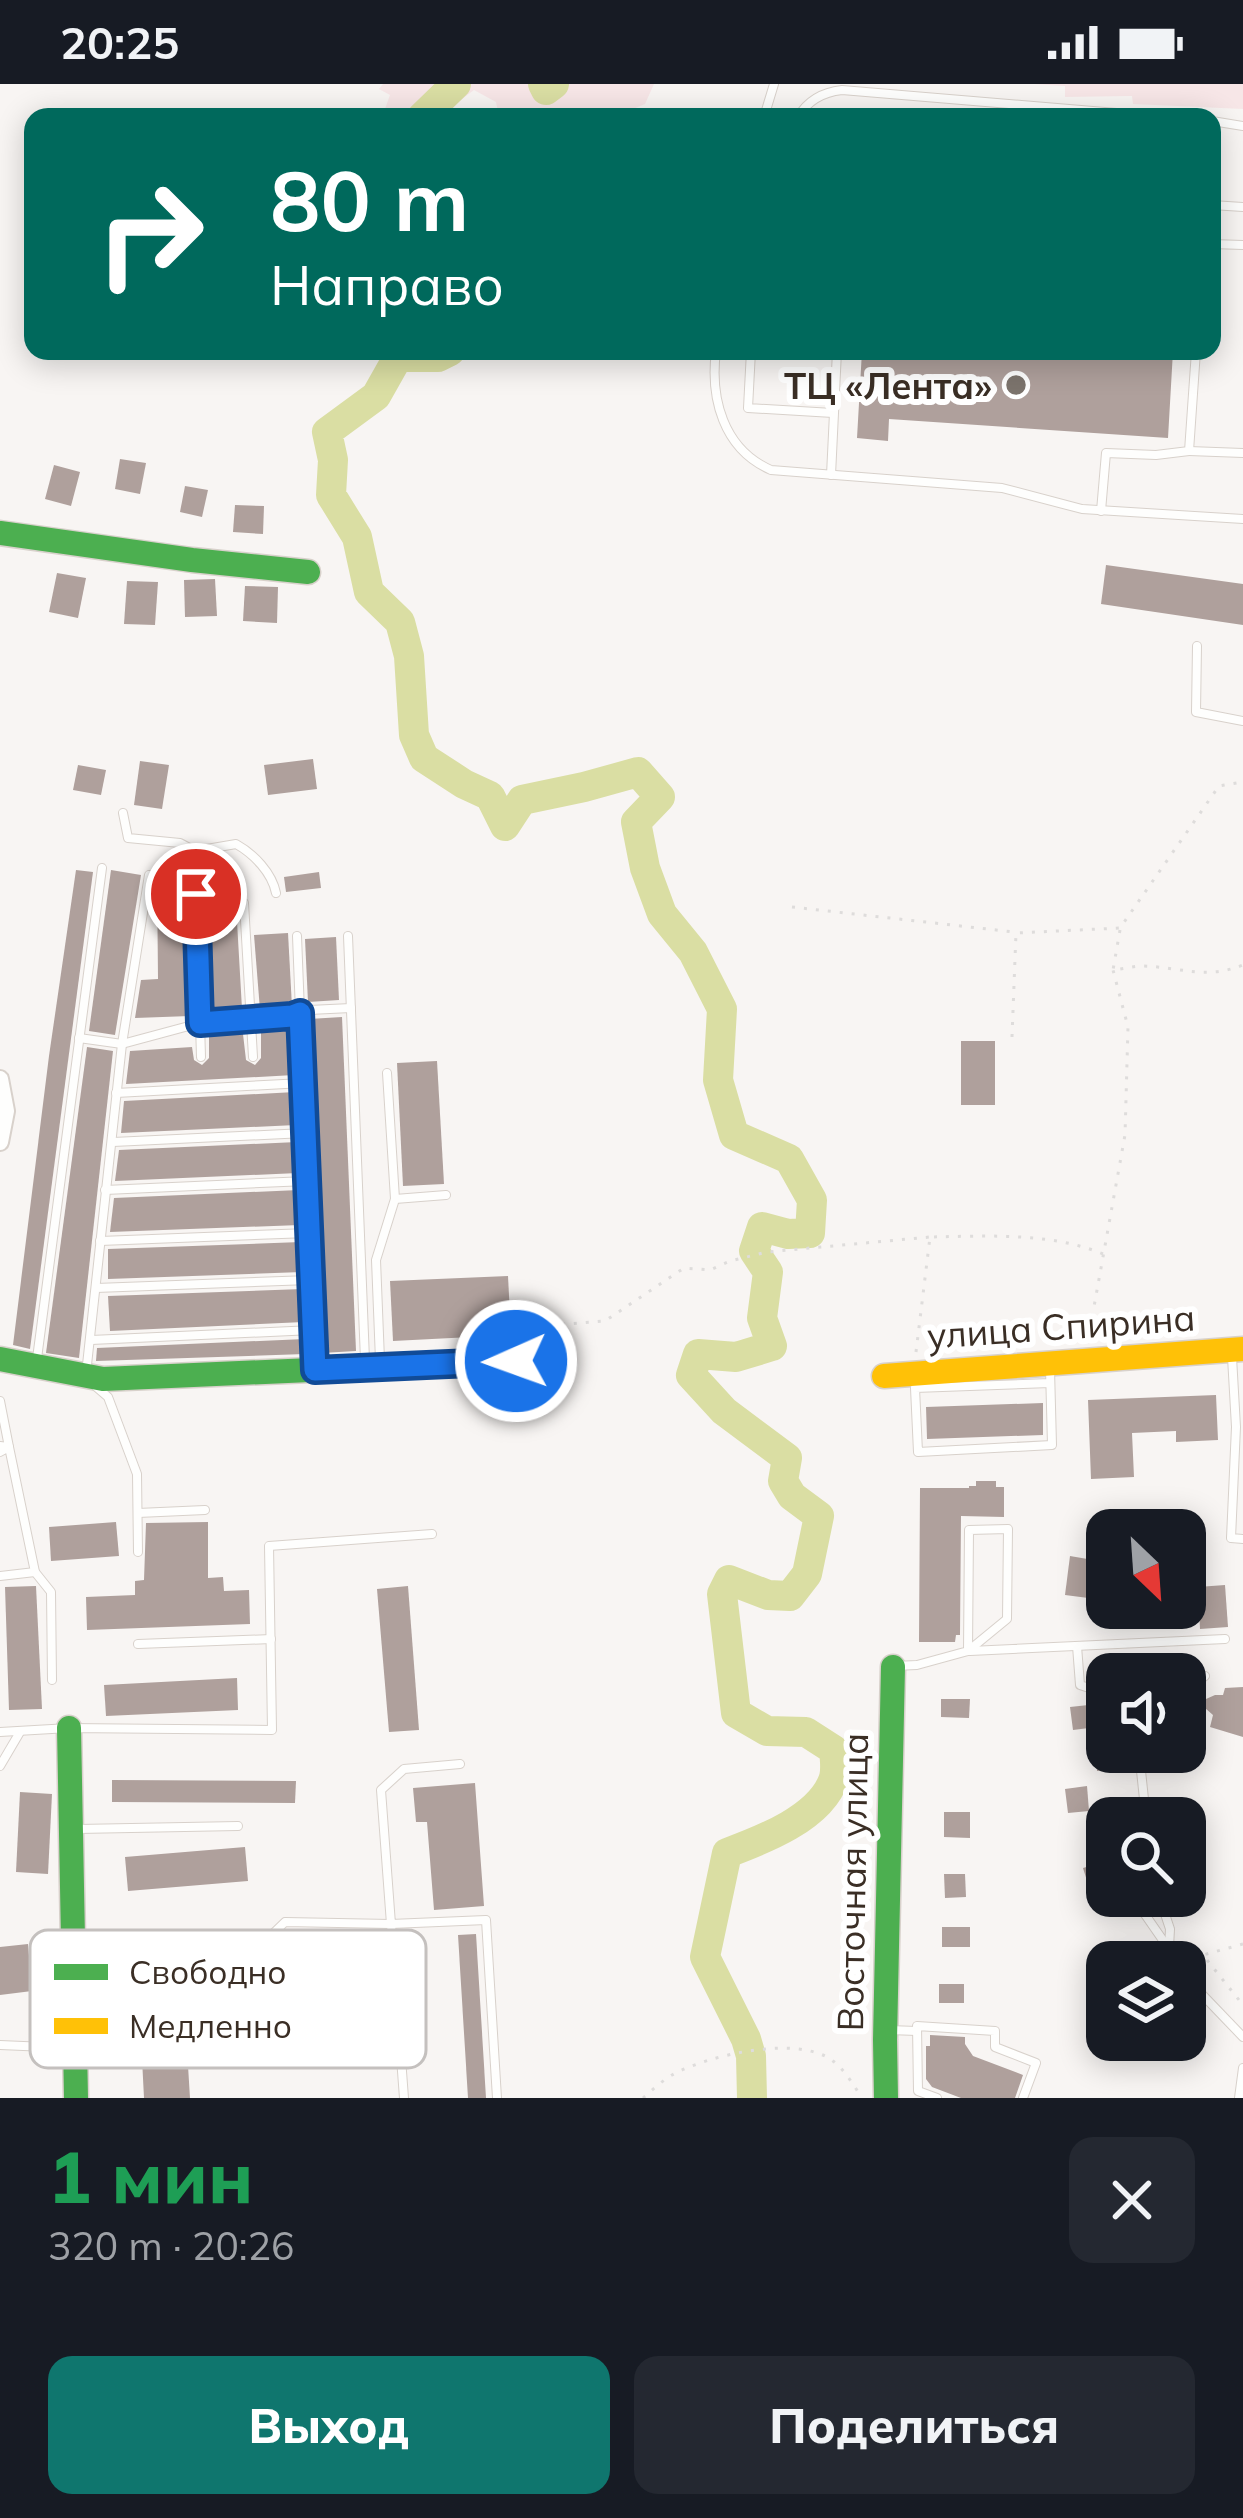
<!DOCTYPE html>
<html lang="ru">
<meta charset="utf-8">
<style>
body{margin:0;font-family:Mulish,sans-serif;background:#242831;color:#f1f3f6;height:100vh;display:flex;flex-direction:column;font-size:45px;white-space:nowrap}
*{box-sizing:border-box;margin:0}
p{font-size:39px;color:#9ea1a6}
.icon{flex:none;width:66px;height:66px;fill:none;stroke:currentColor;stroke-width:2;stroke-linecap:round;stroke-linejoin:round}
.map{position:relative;height:2014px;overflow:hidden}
.side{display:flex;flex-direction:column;background:#171b24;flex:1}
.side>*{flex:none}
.hud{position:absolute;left:24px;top:24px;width:1197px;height:252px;border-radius:24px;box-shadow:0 6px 30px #0003;background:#00695c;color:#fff;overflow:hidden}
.needle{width:78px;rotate:155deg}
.buttons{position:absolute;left:1086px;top:1425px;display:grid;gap:24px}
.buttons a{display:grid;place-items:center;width:120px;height:120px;border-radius:24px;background:#171b24;box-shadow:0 6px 30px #0003;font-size:60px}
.pin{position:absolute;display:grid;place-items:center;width:102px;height:102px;color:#fff;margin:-51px;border:6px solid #fff;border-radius:50%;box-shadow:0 3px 12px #0007}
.me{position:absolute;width:132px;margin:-66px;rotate:268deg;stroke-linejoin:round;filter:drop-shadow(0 0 9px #0008)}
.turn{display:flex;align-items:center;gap:42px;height:252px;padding:0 48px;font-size:54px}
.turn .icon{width:156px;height:156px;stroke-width:2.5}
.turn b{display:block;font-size:84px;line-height:102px}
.round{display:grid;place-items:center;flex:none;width:126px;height:126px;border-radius:24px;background:#242831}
.head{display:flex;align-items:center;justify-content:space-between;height:204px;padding:0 48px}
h1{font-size:72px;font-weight:800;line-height:90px;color:#1e9e55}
.button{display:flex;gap:24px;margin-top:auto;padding:24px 48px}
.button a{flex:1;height:138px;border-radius:24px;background:#0f766e;color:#fff;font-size:48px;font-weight:800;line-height:138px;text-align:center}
.button a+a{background:#242831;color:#f1f3f6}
.status{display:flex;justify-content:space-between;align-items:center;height:84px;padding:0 60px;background:#171b24;direction:ltr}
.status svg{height:33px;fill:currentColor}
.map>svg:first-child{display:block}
.green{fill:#f7e6e7}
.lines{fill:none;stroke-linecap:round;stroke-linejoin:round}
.river{stroke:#dadea3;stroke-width:30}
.building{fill:#afa09c}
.lane-casing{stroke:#d8d1cb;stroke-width:10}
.street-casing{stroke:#d8d1cb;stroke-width:20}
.fast-casing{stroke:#d8d1cb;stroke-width:27}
.slow-casing{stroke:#d8d1cb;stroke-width:27}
.path{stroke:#dedcdb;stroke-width:3;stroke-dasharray:3 9;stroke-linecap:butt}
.lane{stroke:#fefefd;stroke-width:8}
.street{stroke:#fefefd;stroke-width:16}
.fast{stroke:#4caf50;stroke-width:24}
.slow{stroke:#ffc107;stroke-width:24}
.route-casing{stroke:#114b97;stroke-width:30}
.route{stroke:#1a73e8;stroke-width:21}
.poi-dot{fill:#7c746d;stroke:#fff;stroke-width:4.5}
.labels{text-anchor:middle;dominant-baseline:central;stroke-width:12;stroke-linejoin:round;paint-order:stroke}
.poi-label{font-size:36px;font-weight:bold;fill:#3a2e25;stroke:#fff;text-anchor:end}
.street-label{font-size:36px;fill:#3a2e25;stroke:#fff}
.key{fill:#fff;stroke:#c4c0be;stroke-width:3}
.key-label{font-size:33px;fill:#3a2e25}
</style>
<div class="status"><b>20:25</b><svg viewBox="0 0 49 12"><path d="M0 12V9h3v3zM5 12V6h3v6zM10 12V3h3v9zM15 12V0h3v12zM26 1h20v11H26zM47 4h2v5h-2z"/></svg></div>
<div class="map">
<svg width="1243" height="2014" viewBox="0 0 1243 2014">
<rect width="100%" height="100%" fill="#f8f5f3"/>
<g class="green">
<polygon points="383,0 654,0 645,20 614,33 499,33 496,18 474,6 438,33 387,33 385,25 390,11 379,5"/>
<polygon points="1034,0 1243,0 1243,25 1133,20 1132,12 1065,13 1065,2"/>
</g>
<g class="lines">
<g class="river">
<polyline points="543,0 546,6 554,0"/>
<polyline points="422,33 456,0"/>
<path d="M450 267 438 273H398L376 312 327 348 333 376 331 411 357 453 369 508 400 538 409 572 414 651 424 674 464 700 490 712 505 742 522 716 584 703 638 688 660 713 636 738 645 784 662 830 693 868 722 925 718 996 734 1051 789 1075 812 1116 810 1149 788 1150 762 1143 754 1167 768 1188 762 1234 772 1262 736 1273 698 1270 691 1291 724 1327 787 1374 783 1397 792 1412 819 1432 807 1490 790 1512 768 1511 729 1496 722 1510 736 1629 767 1647 806 1648 834 1666C835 1675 836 1686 834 1694 821 1734 762 1756 727 1769L705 1873 746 1955 751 1972 752 2014"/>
</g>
</g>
<g class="building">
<polygon points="862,267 1173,267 1168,354 889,335 888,357 857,354"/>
<polygon points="120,375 146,379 140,410 115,405"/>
<polygon points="54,381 80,388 71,422 45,415"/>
<polygon points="185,402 208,406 202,433 180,428"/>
<polygon points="235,421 264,422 263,450 233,448"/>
<polygon points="1106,481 1243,500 1243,541 1101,520"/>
<polygon points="57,489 86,494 78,534 49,528"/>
<polygon points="215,495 217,532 185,533 184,496"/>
<polygon points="127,497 158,498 155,541 124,540"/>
<polygon points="245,502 278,503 277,539 243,537"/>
<polygon points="313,675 317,705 268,711 264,681"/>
<polygon points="140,677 169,681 162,725 134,721"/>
<polygon points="78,681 106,686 101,711 73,706"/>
<polygon points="76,786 93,788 30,1265 13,1261 49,972"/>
<polygon points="111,786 141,791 115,951 89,947"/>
<polygon points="319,788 321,804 286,808 284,793"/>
<polygon points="157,790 186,790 190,932 135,934 141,896 158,895"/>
<polygon points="218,797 219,820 236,820 242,925 208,927 204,798"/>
<polygon points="288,849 292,923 260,926 254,851"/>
<polygon points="336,853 339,916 308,918 305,855"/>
<polygon points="342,933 356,1267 322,1269 309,935"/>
<polygon points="292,940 294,991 126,1000 130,967 192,963 194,976 202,981 209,974 209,952 243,950 246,976 255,981 261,974 261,943"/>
<rect x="961" y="957" width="34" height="64"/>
<polygon points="87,963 113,967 79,1274 46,1269"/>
<polygon points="437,977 444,1100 403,1102 397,979"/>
<polygon points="295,1008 296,1041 121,1049 124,1017"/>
<polygon points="297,1058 298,1089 115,1097 119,1066"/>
<polygon points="299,1106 300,1141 110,1148 114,1114"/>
<polygon points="301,1158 302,1188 108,1195 108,1165"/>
<polygon points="508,1192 511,1251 393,1257 390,1197"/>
<polygon points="303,1205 304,1238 110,1247 108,1212"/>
<polygon points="305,1255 305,1270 96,1277 97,1264"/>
<polygon points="1216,1311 1218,1356 1176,1358 1176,1347 1132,1349 1134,1393 1091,1395 1088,1316"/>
<polygon points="1043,1319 1043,1351 927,1355 926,1323"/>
<polygon points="976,1397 996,1397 996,1403 1004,1403 1004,1433 961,1432 960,1551 956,1551 955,1558 919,1558 920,1404 969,1404 969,1402 976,1402"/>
<polygon points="116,1438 119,1472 51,1477 49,1443"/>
<polygon points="208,1438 208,1494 223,1493 224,1507 249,1506 250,1540 87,1546 86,1513 135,1511 135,1497 144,1496 146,1439"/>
<polygon points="1185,1445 1203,1445 1204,1475 1185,1476"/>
<polygon points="1070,1472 1099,1477 1096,1515 1065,1511"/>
<polygon points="1225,1501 1228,1543 1200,1545 1198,1503"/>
<polygon points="36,1502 42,1625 9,1626 5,1503"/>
<polygon points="408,1502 419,1646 389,1648 377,1505"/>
<polygon points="237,1594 238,1626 106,1632 104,1601"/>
<polygon points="1243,1603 1243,1653 1210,1643 1213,1631 1205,1624 1206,1615 1215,1611 1223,1611 1225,1604"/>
<polygon points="941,1615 970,1615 969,1634 941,1633"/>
<polygon points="1107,1619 1107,1667 1104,1668 1126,1668 1128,1685 1097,1687 1096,1670 1089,1671 1089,1644 1073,1646 1070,1623"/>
<polygon points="112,1696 296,1697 295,1719 112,1718"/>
<polygon points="475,1699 484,1822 434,1826 427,1738 416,1738 413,1704"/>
<polygon points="1087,1702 1089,1727 1068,1729 1065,1705"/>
<polygon points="20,1708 52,1710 48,1790 16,1788"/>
<polygon points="944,1728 970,1728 970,1754 944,1753"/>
<polygon points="245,1763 248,1797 128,1807 125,1773"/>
<polygon points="1107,1777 1107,1808 1092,1813 1083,1784"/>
<polygon points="944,1790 965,1790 966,1813 945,1814"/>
<rect x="942" y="1843" width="28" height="20"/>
<polygon points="476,1850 486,2014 468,2014 458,1851"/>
<polygon points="28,1860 32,1907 0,1911 0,1863"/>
<polygon points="262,1889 264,1928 185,1933 190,2014 144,2014 138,1896"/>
<rect x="939" y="1900" width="25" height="19"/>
<polygon points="930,1951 965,1953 965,1960 973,1972 1023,1991 1015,2014 961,2014 932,2003 926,1995 926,1962 930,1962"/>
</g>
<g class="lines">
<defs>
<g id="lane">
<polyline points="764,33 774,0"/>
<path d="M798 33C808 16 824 8 842 6L1164 33"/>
<polyline points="1212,37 1243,42"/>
<polyline points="1212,121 1243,123"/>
<polyline points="1212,160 1243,161"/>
<path d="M716 267C710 314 723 365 771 386L1002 404 1082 425 1243 435"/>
<polyline points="751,267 748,324 833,329"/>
<polyline points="1189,367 1243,369"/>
<polyline points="831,391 837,267"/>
<polyline points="1101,427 1106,369 1156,371 1189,367 1196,267"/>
<polyline points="1197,562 1196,628 1243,637"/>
<path d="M123 729 128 754 180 759 195 767 236 760C254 770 272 789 276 809"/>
<polyline points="195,767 201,973"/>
<polyline points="244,819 253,973"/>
<polyline points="297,852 314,1282"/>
<polyline points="348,852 365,1276"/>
<polyline points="79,954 122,960 200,939 292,932 309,926 351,924"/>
<polyline points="116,1009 303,999"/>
<polyline points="113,1058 305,1049"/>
<polyline points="105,1106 307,1097"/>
<polyline points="395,1115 446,1111"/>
<polyline points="100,1157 309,1149"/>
<polyline points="96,1204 310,1196"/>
<polyline points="91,1256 313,1246"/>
<polyline points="1232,1273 1236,1343 1231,1454 1243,1455"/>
<polyline points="380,1276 376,1176 395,1115 387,989"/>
<polyline points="36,1282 102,784"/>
<polyline points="1050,1285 1052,1361 918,1368 915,1304 1050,1299"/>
<polyline points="86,1290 122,960 149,791"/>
<polyline points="94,1301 108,1313 137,1390 138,1468"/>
<polyline points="0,1317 9,1363 0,1362"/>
<polyline points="0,1368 9,1363 35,1488 51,1508 52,1596"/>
<polyline points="138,1429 205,1426"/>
<polyline points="0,1492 35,1488"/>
<polyline points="138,1560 271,1555"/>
<polyline points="1077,1562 1080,1601 1107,1610"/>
<polyline points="970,1567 1225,1555"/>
<polyline points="894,1582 917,1581 968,1567 969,1446 1008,1445 1007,1535 968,1567"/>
<polyline points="1185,1607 1205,1592"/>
<polyline points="0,1648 69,1644 272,1646 269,1462 432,1450"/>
<polyline points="460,1680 404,1685 381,1706 391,1840 486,1836 497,2014"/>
<polyline points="0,1682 20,1648"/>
<polyline points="1136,1734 1144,1715 1139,1668"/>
<polyline points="78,1745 238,1742"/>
<polyline points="1159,1812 1170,1845 1169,1863"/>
<polyline points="1144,1829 1178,1878"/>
<polyline points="152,1875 253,1869 285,1838 391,1840 404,2014"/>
<polyline points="1185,1888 1195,1903 1243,1953"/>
<polyline points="889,1946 917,1947"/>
<polyline points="0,1961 70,1964"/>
<polyline points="937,2014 918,2007 917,1942 995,1947 995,1963 1036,1979 1023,2014"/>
<polyline points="1239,2014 1243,1984"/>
</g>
<polyline id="street" points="0,995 6,1027 0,1058"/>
<g id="fast">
<polyline points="0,449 192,476 308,488"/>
<polyline points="0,1275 103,1295 516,1277"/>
<polyline points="69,1644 76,2014"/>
<polyline points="886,2014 885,1956 893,1583"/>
</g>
<polyline id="slow" points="884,1292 1243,1265"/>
</defs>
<use href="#lane" class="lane-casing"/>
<use href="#street" class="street-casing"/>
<use href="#fast" class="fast-casing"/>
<use href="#slow" class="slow-casing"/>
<g class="path">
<polyline points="792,823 1014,848"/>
<path d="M1120 846 1113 886C1123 885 1133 882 1143 882 1180 883 1206 896 1243 881"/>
<polyline points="1012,953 1016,849 1120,844 1219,702 1243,698"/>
<polyline points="1088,1256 1125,1051 1128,943 1113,886"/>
<path d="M916 1268 930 1153C986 1152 1051 1148 1103 1170"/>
<polyline points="535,1277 550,1277 553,1241 605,1237 684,1184 710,1186 730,1177 767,1168 930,1153"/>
<polyline points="1243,1860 1203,1871 1243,1921"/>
<path d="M643 2014C652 2006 662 1997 672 1991 708 1971 798 1950 833 1977 845 1986 854 2002 862 2014"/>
</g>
<use href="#lane" class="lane"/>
<use href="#street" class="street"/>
<use href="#fast" class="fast"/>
<use href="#slow" class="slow"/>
</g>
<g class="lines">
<defs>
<polyline id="route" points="196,810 200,939 292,932 300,929 315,1286 516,1277"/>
</defs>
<use href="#route" class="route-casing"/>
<use href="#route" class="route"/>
</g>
<circle class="poi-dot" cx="1016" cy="301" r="12"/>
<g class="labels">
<g class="poi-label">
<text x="992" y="301">ТЦ «Лента»</text>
</g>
<g class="street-label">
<text transform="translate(1061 1242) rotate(-4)">улица Спирина</text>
<text transform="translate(852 1798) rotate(-89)">Восточная улица</text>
</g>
</g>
<rect x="30" y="1846" width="396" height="138" rx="18" class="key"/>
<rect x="54" y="1880" width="54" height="16" fill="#4caf50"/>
<rect x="54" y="1934" width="54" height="16" fill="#ffc107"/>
<g class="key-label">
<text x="129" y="1900">Свободно</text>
<text x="129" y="1954">Медленно</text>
</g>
</svg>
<div class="buttons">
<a><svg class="needle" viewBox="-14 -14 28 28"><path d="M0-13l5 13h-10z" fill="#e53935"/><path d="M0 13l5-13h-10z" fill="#9ea1a6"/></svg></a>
<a><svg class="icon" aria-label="sound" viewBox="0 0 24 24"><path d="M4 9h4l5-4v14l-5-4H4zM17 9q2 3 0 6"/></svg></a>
<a><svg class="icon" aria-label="search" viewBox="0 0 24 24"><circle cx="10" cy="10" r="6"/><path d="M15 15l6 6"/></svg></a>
<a><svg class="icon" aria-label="layers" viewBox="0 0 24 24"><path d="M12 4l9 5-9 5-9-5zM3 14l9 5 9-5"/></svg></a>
</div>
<div class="pin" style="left:196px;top:810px;background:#d93025"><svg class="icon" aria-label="arrive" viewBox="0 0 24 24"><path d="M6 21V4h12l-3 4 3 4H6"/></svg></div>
<svg class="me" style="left:516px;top:1277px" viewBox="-20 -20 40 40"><circle r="17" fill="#1a73e8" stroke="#fff" stroke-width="3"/><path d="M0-11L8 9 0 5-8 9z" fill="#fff"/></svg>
<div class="hud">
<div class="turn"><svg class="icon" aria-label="right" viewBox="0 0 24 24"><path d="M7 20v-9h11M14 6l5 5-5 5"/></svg><div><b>80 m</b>Направо</div></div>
</div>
</div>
<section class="side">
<div class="head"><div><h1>1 мин</h1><p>320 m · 20:26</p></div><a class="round"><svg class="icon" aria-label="close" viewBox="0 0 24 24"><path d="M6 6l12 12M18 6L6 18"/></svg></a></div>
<div class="button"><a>Выход</a><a>Поделиться</a></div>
</section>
